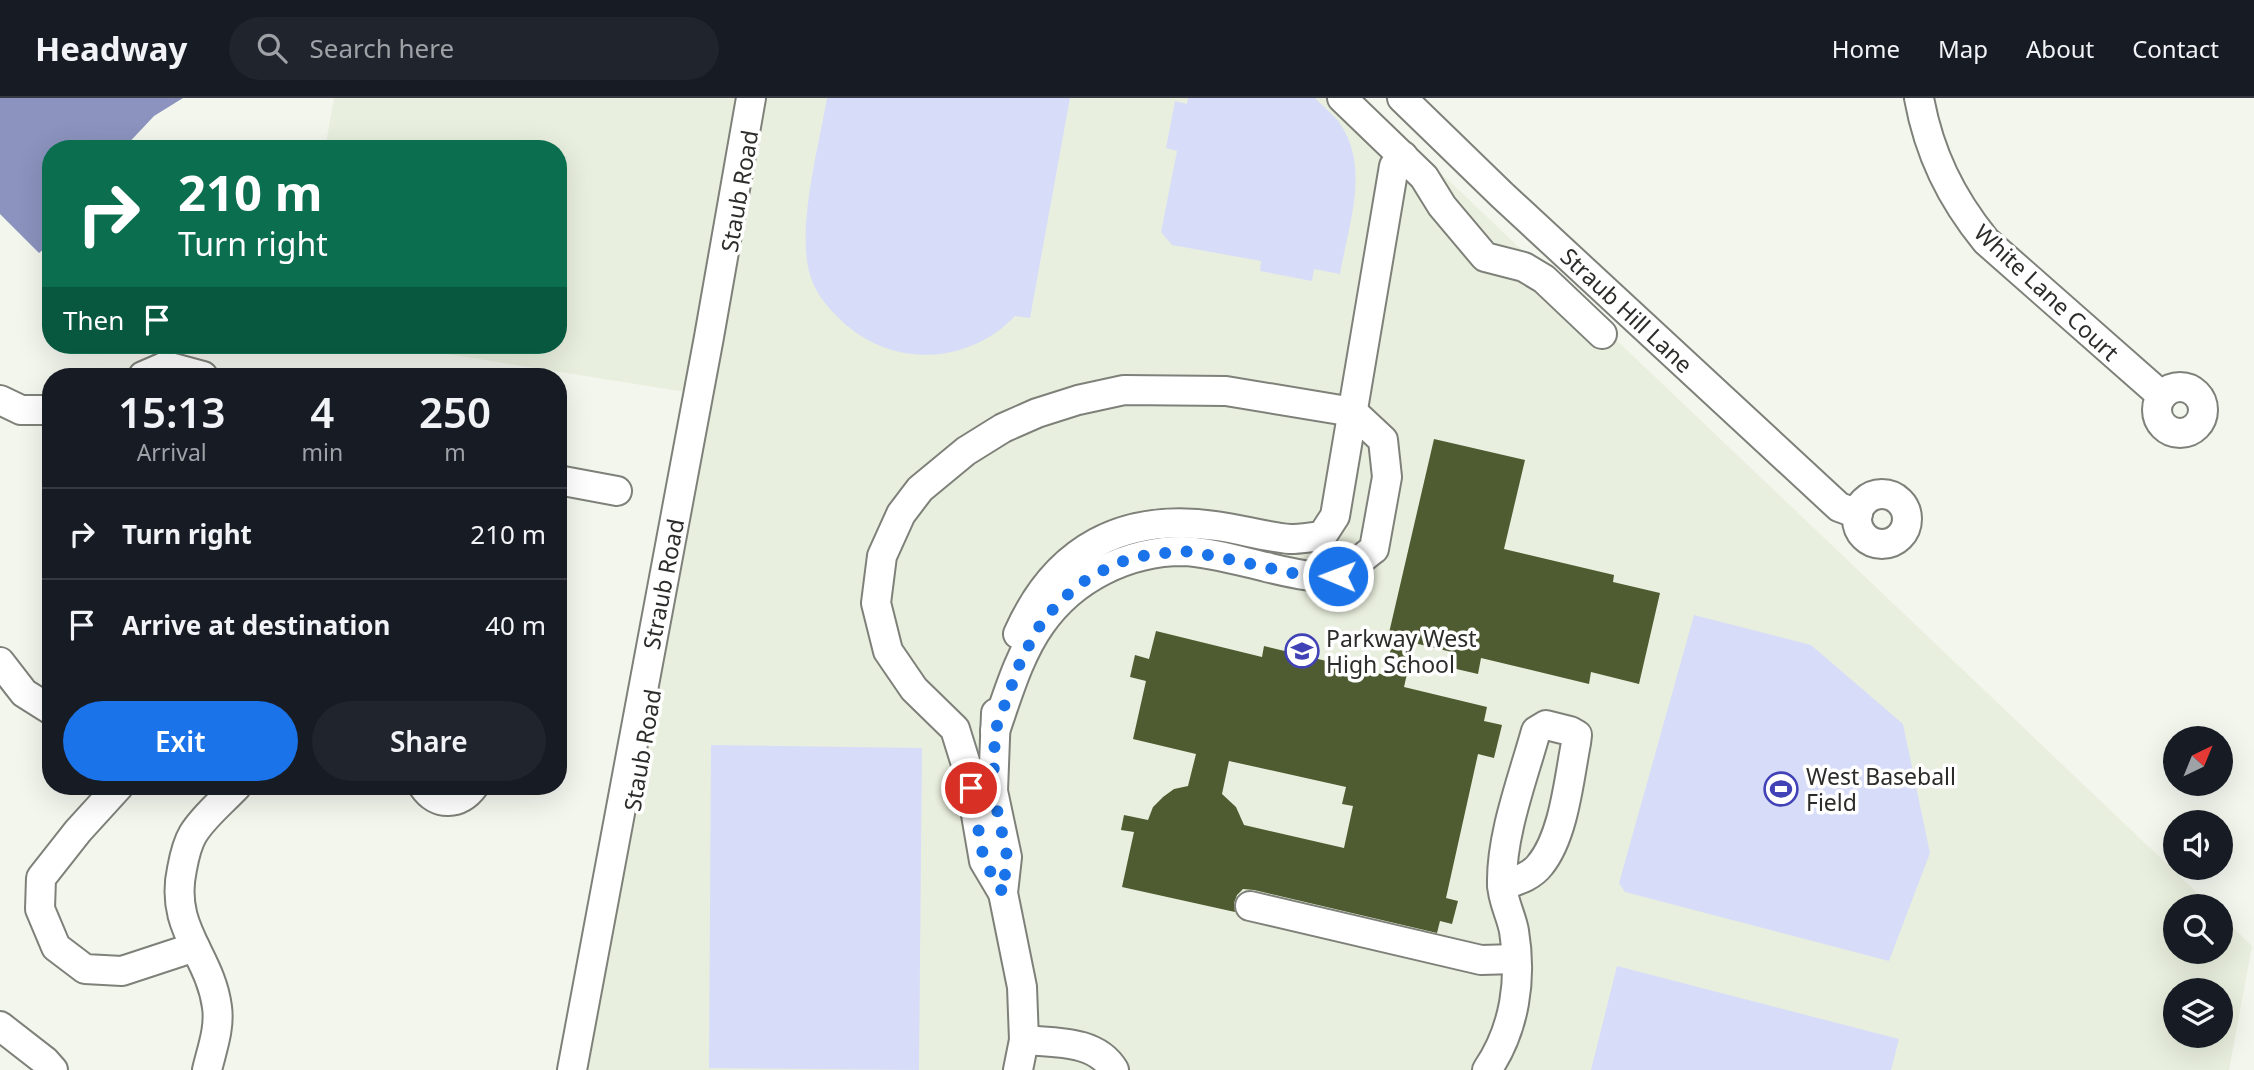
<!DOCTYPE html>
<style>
body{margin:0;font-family:"Noto Sans",sans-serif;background:#20242c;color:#f1f3f6;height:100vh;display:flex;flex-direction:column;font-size:26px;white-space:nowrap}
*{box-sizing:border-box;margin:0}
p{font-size:23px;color:#9ea1a6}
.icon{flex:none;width:38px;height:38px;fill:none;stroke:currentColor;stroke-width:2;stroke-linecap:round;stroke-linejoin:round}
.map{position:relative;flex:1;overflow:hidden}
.details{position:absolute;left:42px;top:270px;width:525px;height:427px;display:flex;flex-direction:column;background:#171b24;border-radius:28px;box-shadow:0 7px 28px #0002}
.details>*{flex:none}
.guide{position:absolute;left:42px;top:42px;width:525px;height:214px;border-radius:28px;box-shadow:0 7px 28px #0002;background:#0b6e4f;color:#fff;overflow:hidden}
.needle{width:46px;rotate:43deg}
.buttons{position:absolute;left:2163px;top:628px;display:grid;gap:14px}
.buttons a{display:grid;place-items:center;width:70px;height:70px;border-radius:50%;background:#171b24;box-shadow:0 7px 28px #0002;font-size:35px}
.pin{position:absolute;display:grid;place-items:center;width:60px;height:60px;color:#fff;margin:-30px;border:4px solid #fff;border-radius:50%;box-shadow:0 2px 7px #0007}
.me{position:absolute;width:77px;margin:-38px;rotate:271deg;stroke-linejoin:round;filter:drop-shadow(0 0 5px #0008)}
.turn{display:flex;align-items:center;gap:24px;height:147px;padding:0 21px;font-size:32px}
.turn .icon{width:91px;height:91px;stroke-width:2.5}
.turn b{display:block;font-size:49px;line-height:60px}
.then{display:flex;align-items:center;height:66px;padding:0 21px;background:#0003;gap:14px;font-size:26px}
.eta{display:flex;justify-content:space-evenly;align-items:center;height:119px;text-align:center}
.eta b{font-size:42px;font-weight:600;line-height:49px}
.primary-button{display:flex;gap:14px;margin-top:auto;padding:14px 21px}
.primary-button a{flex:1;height:80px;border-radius:42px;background:#1a73e8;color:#fff;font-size:28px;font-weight:600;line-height:80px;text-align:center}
.primary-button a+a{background:#20242c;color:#f1f3f6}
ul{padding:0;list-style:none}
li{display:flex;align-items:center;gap:21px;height:91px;padding:0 21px;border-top:2px solid #363941}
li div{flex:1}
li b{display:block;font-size:26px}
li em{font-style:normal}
header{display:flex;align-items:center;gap:42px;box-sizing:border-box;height:98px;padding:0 35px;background:#171b24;border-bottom:2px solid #363941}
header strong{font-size:33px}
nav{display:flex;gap:38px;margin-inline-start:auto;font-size:24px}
.search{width:490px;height:63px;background:#20242c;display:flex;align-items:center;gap:18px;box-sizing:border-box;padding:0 24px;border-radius:38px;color:#9ea1a6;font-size:26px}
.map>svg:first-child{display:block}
.built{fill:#e9efde;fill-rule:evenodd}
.green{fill:#d7ddf9}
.water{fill:#8b93be}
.building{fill:#4f5c32;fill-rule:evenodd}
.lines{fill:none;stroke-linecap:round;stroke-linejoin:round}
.minor-casing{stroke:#7e8179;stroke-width:32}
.minor{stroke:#fff;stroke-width:28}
.route{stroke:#1a73e8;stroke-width:12;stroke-dasharray:0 21.6}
.labels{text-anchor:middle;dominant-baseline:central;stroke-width:7;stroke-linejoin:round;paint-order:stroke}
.street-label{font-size:23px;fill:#2c2d2a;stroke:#fff}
.poi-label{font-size:23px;fill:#2c2d2a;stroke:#fff;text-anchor:start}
</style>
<header>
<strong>Headway</strong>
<div class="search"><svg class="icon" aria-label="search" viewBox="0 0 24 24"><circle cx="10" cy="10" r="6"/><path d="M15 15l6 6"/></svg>Search here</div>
<nav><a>Home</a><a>Map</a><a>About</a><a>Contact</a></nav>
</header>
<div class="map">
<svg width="2254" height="972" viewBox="0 0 2254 972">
<rect width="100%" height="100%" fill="#f3f6ed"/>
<path class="built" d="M334 0H1362L2211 808H2175V854H2221V818L2252 848 2229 972H579L711 298 390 247H558V51H325ZM2175 892H2221V938H2175Z"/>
<g class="green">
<path d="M827 0H1070L1030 220 1015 218C969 266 897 270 846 227 832 214 817 199 811 180 795 135 819 48 827 0Z"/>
<path d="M1188 0H1315C1323 9 1335 17 1341 27 1370 71 1348 129 1340 176L1314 171 1312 183 1260 173 1261 163 1172 147 1161 134 1177 53 1166 50 1175 3 1187 6Z"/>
<polygon points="1694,517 1811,547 1903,626 1930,755 1889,863 1625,794 1619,785"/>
<polygon points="711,647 922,650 919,972 709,970"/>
<polygon points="1617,868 1899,941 1891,972 1591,972"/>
</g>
<polygon class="water" points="0,0 183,0 154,18 123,51 51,51 51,145 39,155 0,116"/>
<path class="building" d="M1434 341 1525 362 1504 451 1614 477 1613 484 1660 495 1639 586 1591 574 1589 586 1481 560 1478 576 1452 570 1456 555 1414 545 1404 589 1487 609 1484 623 1502 627 1494 660 1478 656 1446 800 1458 803 1452 826 1440 823 1437 835 1254 792 1243 791 1237 797 1234 805 1235 814 1122 789 1134 734 1121 732 1124 717 1148 722 1153 709 1163 699 1174 691 1188 688 1196 656 1133 641 1146 583 1130 579 1135 557 1149 561 1156 533 1262 559 1264 548 1385 577 1394 536 1389 535ZM1229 663 1346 689 1342 706 1353 708 1344 750 1244 727 1236 709 1222 696Z"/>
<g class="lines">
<defs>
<g id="minor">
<polyline points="1342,0 1424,79 1442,108 1485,159 1524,169 1544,181 1602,236"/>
<polyline points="1402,0 1502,97 1839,409 1858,416"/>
<path d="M1919 0C1929 55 1951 100 1986 143L2162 298"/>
<polyline points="166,268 203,278"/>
<polyline points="143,278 166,268"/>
<circle cx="2180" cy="312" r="23"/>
<polyline points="0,302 21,312 51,312"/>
<polyline points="558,382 617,393"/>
<circle cx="1882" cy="421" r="25"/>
<path d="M1018 536C1056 450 1123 415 1216 428 1240 431 1265 439 1290 441 1300 441 1311 439 1322 438L1335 418 1394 68 1403 58"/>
<polyline points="0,564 24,595 51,612"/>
<polyline points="996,615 993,693 1007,759 1003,795 1022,889 1024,942 1018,972"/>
<path d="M995 633C1008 596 1019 557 1041 526 1073 480 1128 453 1183 453 1210 454 1240 463 1266 469 1283 473 1325 484 1339 476 1352 470 1363 459 1374 451L1387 379 1383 342 1353 314 1226 293 1124 292 1078 302 1037 315 1003 330 966 353 920 391 901 416 882 458 876 505 888 553 914 591 955 631 969 676 984 763 1003 795"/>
<polyline points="119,688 78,733 41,780 40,811 56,849 85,871 122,873 195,849"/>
<path d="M423 688C437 709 460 707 474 688"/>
<polyline points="1250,808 1481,862 1516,861"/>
<polyline points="0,928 45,963 53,972"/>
<path d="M1024 942C1056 945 1096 942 1114 972"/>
<path d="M207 972C212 951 220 930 217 909 210 856 169 831 182 771 184 760 187 746 193 736 204 718 223 703 237 688"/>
<polyline points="572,972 709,239 751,0"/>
<path d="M1487 972C1515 931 1522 881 1514 833 1511 817 1502 801 1502 786 1501 737 1523 680 1536 633L1546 627 1570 633 1577 637 1576 645C1569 681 1564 738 1540 767 1531 779 1515 783 1502 788"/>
</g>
</defs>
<use href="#minor" class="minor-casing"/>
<use href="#minor" class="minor"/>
</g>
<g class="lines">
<polyline class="route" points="971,690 984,763 1003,795 1007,758 993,693 995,633 1020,565 1031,543 1042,524 1061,502 1087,481 1117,465 1150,456 1167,455 1184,453 1214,458 1306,478 1338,478"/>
</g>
<defs>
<symbol id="school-ring" viewBox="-11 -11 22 22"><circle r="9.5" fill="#fff" stroke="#4242b7" stroke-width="1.5"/><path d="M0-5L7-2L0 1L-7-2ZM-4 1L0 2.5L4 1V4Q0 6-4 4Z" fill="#4242b7"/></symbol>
<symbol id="stadium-ring" viewBox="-11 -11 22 22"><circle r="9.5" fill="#fff" stroke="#4242b7" stroke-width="1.5"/><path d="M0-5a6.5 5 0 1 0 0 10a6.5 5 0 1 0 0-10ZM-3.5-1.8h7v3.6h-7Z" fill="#4242b7"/></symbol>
</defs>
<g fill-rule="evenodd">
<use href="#school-ring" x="1283" y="534" width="38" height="38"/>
<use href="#stadium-ring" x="1762" y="672" width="38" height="38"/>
</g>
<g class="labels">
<g class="street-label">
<text transform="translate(739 93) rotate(-80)">Staub Road</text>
<text transform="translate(2047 194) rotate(43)">White Lane Court</text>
<text transform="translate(1627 212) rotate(43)">Straub Hill Lane</text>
<text transform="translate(663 486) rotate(-79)">Straub Road</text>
<text transform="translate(642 652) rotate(-80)">Staub Road</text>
</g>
<g class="poi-label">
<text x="1326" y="540">Parkway West<tspan x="1326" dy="26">High School</tspan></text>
<text x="1806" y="678">West Baseball<tspan x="1806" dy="26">Field</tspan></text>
</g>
</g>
</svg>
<div class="buttons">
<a><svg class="needle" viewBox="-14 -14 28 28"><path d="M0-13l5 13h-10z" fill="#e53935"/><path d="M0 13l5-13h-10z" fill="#9ea1a6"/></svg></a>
<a><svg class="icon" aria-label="sound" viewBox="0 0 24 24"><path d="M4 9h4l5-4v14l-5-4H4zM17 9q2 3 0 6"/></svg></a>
<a><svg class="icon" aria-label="search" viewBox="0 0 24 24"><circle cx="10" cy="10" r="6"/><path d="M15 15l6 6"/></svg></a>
<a><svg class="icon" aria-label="layers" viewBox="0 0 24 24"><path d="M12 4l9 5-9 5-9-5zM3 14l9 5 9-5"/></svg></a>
</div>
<div class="pin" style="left:971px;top:690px;background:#d93025"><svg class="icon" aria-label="arrive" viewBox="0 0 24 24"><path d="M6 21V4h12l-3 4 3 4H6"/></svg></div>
<svg class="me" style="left:1338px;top:478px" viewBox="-20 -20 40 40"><circle r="17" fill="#1a73e8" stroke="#fff" stroke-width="3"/><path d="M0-11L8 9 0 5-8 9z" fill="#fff"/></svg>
<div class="guide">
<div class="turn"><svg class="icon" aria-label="right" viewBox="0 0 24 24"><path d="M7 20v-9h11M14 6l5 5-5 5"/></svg><div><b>210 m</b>Turn right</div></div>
<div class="then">Then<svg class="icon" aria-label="arrive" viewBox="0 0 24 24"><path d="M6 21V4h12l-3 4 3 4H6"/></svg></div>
</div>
<section class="details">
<div class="eta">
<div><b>15:13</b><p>Arrival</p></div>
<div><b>4</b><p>min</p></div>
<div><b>250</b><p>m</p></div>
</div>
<ul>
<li><svg class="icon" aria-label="right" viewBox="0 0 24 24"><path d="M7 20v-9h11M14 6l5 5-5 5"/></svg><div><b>Turn right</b></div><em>210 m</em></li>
<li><svg class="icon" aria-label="arrive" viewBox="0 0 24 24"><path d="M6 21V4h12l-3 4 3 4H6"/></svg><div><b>Arrive at destination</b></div><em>40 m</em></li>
</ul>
<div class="primary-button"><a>Exit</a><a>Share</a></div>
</section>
</div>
